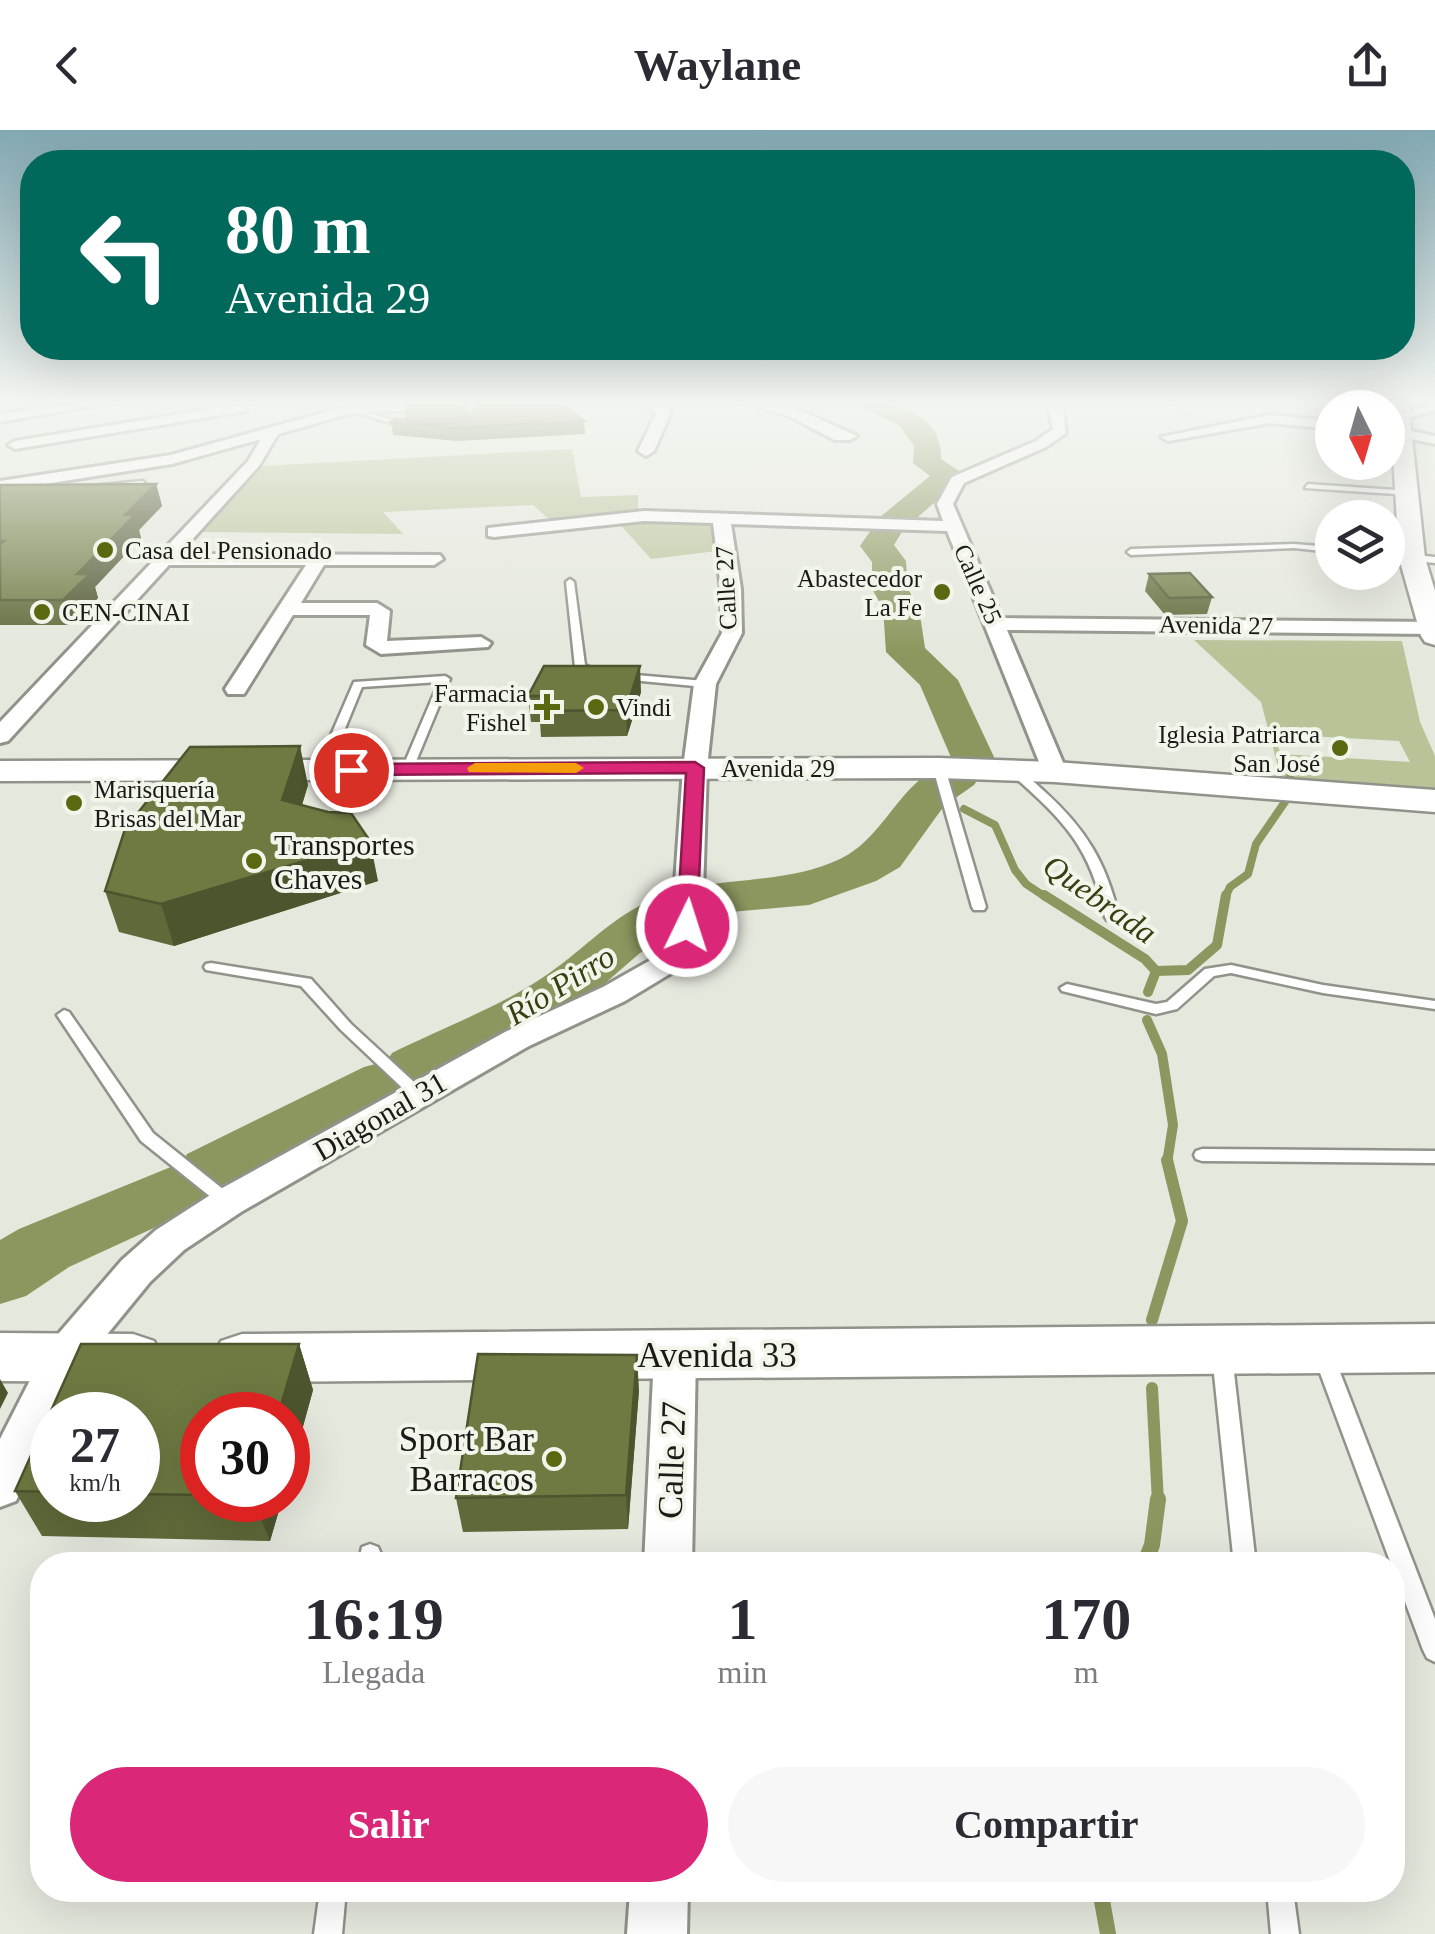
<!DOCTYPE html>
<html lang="es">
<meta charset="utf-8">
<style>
body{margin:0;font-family:Georgia,serif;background:#f7f7f7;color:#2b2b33;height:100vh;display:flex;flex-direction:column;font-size:38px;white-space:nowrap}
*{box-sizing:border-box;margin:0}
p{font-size:32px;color:#7c7c81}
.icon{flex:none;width:55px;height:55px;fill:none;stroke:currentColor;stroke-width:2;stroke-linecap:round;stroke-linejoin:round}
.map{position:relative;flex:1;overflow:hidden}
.details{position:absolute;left:30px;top:1422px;width:1375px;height:350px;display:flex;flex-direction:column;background:#fff;border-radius:40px;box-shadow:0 10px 40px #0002}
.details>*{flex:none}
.banner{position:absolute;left:20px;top:20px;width:1395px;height:210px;border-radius:40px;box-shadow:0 10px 40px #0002;background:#00695c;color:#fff;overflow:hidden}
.needle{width:65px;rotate:175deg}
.fabs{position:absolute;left:1315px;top:260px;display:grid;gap:20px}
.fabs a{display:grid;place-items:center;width:90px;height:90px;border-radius:50%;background:#fff;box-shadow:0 10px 40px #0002;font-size:50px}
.speed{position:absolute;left:30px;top:1262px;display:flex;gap:20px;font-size:50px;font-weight:700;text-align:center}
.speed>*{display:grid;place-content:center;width:130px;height:130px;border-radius:50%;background:#fff;box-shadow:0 10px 40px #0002;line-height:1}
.speed small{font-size:25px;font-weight:400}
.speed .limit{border:15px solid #d22;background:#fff;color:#111}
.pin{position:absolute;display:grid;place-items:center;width:85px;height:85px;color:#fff;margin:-42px;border:5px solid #fff;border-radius:50%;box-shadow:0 2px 10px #0007}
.me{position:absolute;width:110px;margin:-55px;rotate:4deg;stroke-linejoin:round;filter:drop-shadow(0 0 8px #0008)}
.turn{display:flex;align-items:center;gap:35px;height:210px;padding:0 40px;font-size:45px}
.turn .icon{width:130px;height:130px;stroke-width:2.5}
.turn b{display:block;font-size:70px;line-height:85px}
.eta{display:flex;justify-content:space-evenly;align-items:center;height:170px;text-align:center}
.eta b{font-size:60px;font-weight:800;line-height:70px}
.primary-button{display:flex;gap:20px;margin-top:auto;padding:20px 40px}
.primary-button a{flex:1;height:115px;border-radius:60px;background:#db2777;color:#fff;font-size:40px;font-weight:800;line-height:115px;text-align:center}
.primary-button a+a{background:#f7f7f7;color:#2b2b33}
header{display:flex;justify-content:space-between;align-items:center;height:130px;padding:0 40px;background:#fff;font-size:45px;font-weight:800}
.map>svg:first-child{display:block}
.green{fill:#b8c398;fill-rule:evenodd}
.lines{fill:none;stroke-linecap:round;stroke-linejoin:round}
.stream-far3{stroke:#8a975e;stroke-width:8}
.stream-far2{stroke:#8a975e;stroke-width:10}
.stream-far1{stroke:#8a975e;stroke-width:12}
.stream{stroke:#8a975e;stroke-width:16}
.river{fill:#8a975e;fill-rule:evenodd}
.lane-casing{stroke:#909389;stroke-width:5}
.street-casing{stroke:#909389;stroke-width:6}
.secondary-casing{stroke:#909389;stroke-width:5}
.path{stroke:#8f918a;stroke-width:2.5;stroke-dasharray:2.5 2.5;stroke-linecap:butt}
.lane{fill:#fff;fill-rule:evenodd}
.street{fill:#fff;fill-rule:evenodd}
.secondary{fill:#fff;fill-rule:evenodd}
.wall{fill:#5f6939;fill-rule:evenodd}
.shaded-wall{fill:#4d552e}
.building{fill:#6e7a42;stroke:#4d552e;stroke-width:2.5}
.route{fill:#db2777;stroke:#8e194d;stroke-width:2.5}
.slow{fill:#f59e0b}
.poi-dot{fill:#5a6811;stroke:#f2f5ea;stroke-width:4}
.labels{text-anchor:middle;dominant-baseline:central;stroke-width:8;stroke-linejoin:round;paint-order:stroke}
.far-poi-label{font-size:25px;fill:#1a1b18;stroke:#f2f5ea;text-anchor:start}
.far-street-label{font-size:25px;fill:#1a1b18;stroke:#f2f5ea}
.poi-label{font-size:30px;fill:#1a1b18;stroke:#f2f5ea;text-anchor:start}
.street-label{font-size:30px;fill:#1a1b18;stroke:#f2f5ea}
.water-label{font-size:32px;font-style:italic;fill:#373f13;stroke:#f2f5ea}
.near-street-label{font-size:35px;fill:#1a1b18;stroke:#f2f5ea}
.near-poi-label{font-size:35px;fill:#1a1b18;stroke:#f2f5ea;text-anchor:end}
</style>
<header><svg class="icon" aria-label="back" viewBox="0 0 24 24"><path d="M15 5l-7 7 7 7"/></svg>Waylane<svg class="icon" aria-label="share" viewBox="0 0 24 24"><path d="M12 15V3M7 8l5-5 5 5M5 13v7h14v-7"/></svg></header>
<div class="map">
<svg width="1435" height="1804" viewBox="0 0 1435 1804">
<rect width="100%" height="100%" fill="#e5e8dd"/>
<g class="green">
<polygon points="572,319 581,367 638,365 638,383 551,391 533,375 383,382 403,404 201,402 263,336"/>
<polygon points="617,391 710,391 717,421 651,429"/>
<path d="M1194 510 1402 511 1420 592 1435 626V663L1282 652 1261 572ZM1273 604 1399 611 1410 632 1281 624Z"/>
</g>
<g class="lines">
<g class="stream-far3">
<polyline points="936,658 943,666"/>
<polyline points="964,679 995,695 1015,740 1026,754 1047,768"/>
<polyline points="1225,768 1230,757 1248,744 1256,714 1289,666 1290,647"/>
</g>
<g class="stream-far2">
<polyline points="1044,765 1145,829 1156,841 1148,862"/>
<polyline points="1156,841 1188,840 1217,815 1226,765"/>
<polyline points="1147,890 1162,924 1173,995 1167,1033"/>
</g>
<g class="stream-far1">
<polyline points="1152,1190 1182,1091 1167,1030"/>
<polyline points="1152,1258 1158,1372"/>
</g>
<g class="stream">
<polyline points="1144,1435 1152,1415 1158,1369"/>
<polyline points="1100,1760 1108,1804"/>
</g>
<path class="river" d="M856 271C893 271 943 282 941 329L962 343 957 353 903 400 894 415 906 431 908 459 919 478 925 518 958 550 994 627 988 637 977 639 981 645 974 655 944 676 900 737 876 751 809 775 731 782 687 793 640 823 582 873 436 951 414 957 408 967 235 1058 213 1064 208 1073 69 1137 26 1166 0 1174V1110L19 1099 183 1032 187 1024 364 937 387 931 392 923C440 899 499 877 542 848 579 824 607 791 647 772 708 743 780 758 840 729 887 707 900 646 953 632L920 555 886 522 883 478 872 459V432L860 416 880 387 930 346 913 333 914 316 899 295 859 276Z"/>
<defs>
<g id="lane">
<polygon points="351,277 413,297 414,298 409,299 349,280"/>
<polygon points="143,351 146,355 128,367 124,365 135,356 95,358 91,356"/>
<polygon points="1308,354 1410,361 1414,363 1410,365 1305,358"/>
<polygon points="1294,414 1332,417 1332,422 1294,418 1131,425 1127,422 1131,419"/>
<polygon points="1388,422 1435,427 1435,433 1388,428"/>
<polygon points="570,449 574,452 585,535 600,542 600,546 592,546 575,537 566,452"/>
<polygon points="624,544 705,551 710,554 705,557 620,549 620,545"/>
<polygon points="445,546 450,549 412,641 408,642 402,639 439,552 362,557 328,640 322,643 318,642 316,640 354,552"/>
<polygon points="939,635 945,638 986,777 984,780 974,780 972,777 933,638"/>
<path d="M1013 637C1024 642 1034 652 1044 661 1086 699 1106 732 1119 787L1117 790H1107L1105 787C1090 715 1063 690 1009 642L1007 640Z"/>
<polygon points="211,833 311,849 351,894 427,964 419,969 413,968 341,900 301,856 206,840 204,837 206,834"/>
<polygon points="1231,835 1323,855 1435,871 1435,879 1323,863 1231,843 1214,846 1177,879 1156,884 1062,861 1060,858 1067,854 1156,874 1167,872 1205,839"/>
<polygon points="64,880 69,882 153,1003 234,1068 237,1072 234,1076 222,1076 141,1011 57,885"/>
<polygon points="1202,1019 1435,1021 1435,1033 1202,1031 1196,1029 1194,1025 1196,1021"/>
<polygon points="1323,1216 1330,1218 1333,1224 1435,1489 1435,1532 1427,1528 1423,1520 1313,1224 1316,1218"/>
<polygon points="1222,1217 1229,1219 1232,1225 1256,1435 1234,1435 1212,1225 1215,1219"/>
<polygon points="370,1414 378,1417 381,1424 380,1435 358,1435 362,1417"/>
<polygon points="320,1760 346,1760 342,1804 314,1804"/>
<polygon points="1267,1760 1293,1760 1299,1804 1271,1804"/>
</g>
<g id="street">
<polygon points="88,271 119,271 0,292 0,284"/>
<polygon points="438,271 520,271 513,275 352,283 278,304 259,336 179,424 440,425 443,429 434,435 324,435 301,473 377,473 390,481 387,511 481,507 491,513 488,517 381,524 366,515 370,485 293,485 244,564 228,564 225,559 306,435 169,435 8,611 0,613 0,592 248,331 261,309 172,334 0,361 0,351 171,325 351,275"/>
<polygon points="640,271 656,271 671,282 654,321 646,326 638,321 656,283"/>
<polygon points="736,271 760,271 797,279 857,306 850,310 835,310 787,285"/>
<polygon points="1040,271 1054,271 1063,280 1066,303 1046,317 964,353 953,374 1002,488 1435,492 1435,504 1007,500 1067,642 1055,649 1043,642 947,401 731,394 741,459 742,503 716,554 707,638 702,796 692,821 678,839 625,871 529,916 241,1082 184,1120 150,1152 78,1240 57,1285 52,1285 52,1294 16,1371 0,1377 0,1309 47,1217 122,1130 156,1100 215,1062 505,902 603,857 656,827 667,814 672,796 683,638 694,554 722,503 721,459 713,393 644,391 494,407 488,406 488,398 644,381 943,391 937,374 952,347 1036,311 1053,299 1049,281"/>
<polygon points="1435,272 1435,280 1403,290 1396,286"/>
<polygon points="241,274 246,275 246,281 15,319 8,315 15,311"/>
<polygon points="1270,285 1332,291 1332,299 1270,293 1168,311 1161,307"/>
<polygon points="1388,296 1435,306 1435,314 1388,304"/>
<polygon points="675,1208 690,1213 696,1225 692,1435 644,1435 654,1225 660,1213"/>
<polygon points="630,1760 688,1760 687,1804 627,1804"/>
</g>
<g id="secondary">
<polygon points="1390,271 1408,271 1425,428 1435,461 1435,515 1425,512 1421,506 1399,428"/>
<polygon points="939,628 1055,632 1435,660 1435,682 1055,652 939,648 0,651 0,631"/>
<polygon points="1435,1194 1435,1242 242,1252 221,1245 213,1228 221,1211 242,1204"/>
<polygon points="0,1203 133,1204 154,1211 162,1228 154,1245 133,1252 0,1251"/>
</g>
</defs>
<use href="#lane" class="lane-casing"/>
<use href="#street" class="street-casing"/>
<use href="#secondary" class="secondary-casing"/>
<polyline class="path" points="1164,271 1193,286"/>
<use href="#lane" class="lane"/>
<use href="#street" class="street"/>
<use href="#secondary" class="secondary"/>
</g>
<g class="wall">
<polygon points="404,271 467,271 469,284 461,293 464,293 487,272 487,271 557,271 584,291 585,304 457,311 393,305 391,292 406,290"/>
<polygon points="156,354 162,376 139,400 141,408 95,457 98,468 71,495 0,495 0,355"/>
<polygon points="1149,444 1212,467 1207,484 1165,485 1145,461"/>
<polygon points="641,562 627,606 541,607 540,592 531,592 528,566"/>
<polygon points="308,655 302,675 378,751 174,816 119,802 105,761"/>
<path d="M81 1214H299L313 1260 288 1351V1285H202V1370H282L270 1411 42 1406 15 1361ZM52 1285H138V1370H52Z"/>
<polygon points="639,1260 628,1399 463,1402 456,1368"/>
</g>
<g class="shaded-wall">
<polygon points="461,271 467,271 469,284 459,295 457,275"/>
<polygon points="156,354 162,376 139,400 141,408 95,457 98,468 71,495 63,470 77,444 125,385"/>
<polygon points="640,536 641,562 627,606 626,580"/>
<polygon points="300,616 308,655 291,710 282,670"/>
<polygon points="370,711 378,751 174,816 161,774"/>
<polygon points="299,1214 313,1260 288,1351 288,1285 278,1285"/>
<polygon points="637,1225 639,1260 628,1399 626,1365"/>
<polygon points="0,1249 8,1263 0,1279"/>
<polygon points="254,1370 282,1370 270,1411"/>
</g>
<g class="building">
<polygon points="404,271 461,271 457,275"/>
<polygon points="491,271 557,271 584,291 455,298 391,292 396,288 433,294 464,293 481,272 495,273"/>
<polygon points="156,354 125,385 135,385 77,444 90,444 63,470 0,470 0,414 4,411 0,411 0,355"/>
<polygon points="1190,443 1212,467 1169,468 1149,444"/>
<polygon points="544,536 640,536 626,580 539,581 547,566 528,566"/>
<polygon points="300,616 282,670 328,682 351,683 370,711 161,774 105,761 125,699 190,617"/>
<polygon points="81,1214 299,1214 278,1285 202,1285 202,1365 138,1364 138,1285 52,1285 52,1362 15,1361"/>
<polygon points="478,1224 637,1225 626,1365 456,1368"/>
</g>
<linearGradient id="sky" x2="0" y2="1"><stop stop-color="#82a8b1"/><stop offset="0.52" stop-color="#f3f5f0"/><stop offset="1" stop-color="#f3f5f0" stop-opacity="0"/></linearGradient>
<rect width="1435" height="523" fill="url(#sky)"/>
<polygon class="route" points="695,632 704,638 697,796 687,803 677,796 686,643 351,645 342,640 351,634"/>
<polygon class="slow" points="475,633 576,633 584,638 576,643 469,642 467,638"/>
<g class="poi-dot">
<circle cx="105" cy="420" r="10"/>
<circle cx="942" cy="462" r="10"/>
<circle cx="42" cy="482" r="10"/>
<path d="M542 562h10v10h10v10h-10v10h-10v-10h-10v-10h10z"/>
<circle cx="596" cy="577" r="10"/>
<circle cx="1340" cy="618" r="10"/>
<circle cx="74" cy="673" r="10"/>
<circle cx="254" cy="731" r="10"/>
<circle cx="554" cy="1329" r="10"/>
</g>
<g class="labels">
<g class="far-poi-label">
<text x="125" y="420">Casa del Pensionado</text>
<text x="922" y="448" text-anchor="end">Abastecedor<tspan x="922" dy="29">La Fe</tspan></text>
<text x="62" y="482">CEN-CINAI</text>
<text x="527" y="563" text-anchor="end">Farmacia<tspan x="527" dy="29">Fishel</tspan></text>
<text x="616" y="577">Vindi</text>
<text x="1320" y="604" text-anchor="end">Iglesia Patriarca<tspan x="1320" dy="29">San José</tspan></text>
<text x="94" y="659">Marisquería<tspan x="94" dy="29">Brisas del Mar</tspan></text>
</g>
<g class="far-street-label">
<text transform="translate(978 454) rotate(66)">Calle 25</text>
<text transform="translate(726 458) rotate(-93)">Calle 27</text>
<text transform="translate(1216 495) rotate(1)">Avenida 27</text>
<text x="778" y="638">Avenida 29</text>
</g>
<g class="poi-label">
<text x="274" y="714">Transportes<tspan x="274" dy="34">Chaves</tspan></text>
</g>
<g class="street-label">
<text transform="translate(380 986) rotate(-30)">Diagonal 31</text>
</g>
<g class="water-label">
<text transform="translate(1100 769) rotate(35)">Quebrada</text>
<text transform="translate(560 855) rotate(-32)">Río Pirro</text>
</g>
<g class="near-street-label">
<text x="717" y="1225">Avenida 33</text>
<text transform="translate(672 1330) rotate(-88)">Calle 27</text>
</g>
<g class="near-poi-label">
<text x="534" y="1309">Sport Bar<tspan x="534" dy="40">Barracos</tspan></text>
</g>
</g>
</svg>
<div class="fabs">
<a><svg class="needle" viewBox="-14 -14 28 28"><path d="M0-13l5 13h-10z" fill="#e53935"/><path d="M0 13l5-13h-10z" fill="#7c7c81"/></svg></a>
<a><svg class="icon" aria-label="layers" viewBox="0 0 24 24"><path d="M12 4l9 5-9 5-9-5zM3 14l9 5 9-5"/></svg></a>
</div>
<div class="speed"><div>27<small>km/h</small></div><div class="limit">30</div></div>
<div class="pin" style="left:351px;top:640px;background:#d93025"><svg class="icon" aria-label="arrive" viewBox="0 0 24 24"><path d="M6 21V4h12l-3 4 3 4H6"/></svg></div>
<svg class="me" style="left:687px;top:796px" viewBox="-20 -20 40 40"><circle r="17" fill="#db2777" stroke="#fff" stroke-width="3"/><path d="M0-11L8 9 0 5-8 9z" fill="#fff"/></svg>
<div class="banner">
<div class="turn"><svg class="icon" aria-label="left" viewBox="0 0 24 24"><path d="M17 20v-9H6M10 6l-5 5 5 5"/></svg><div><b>80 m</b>Avenida 29</div></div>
</div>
<section class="details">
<div class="eta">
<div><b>16:19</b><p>Llegada</p></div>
<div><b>1</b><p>min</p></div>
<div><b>170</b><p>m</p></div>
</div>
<div class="primary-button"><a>Salir</a><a>Compartir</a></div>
</section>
</div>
